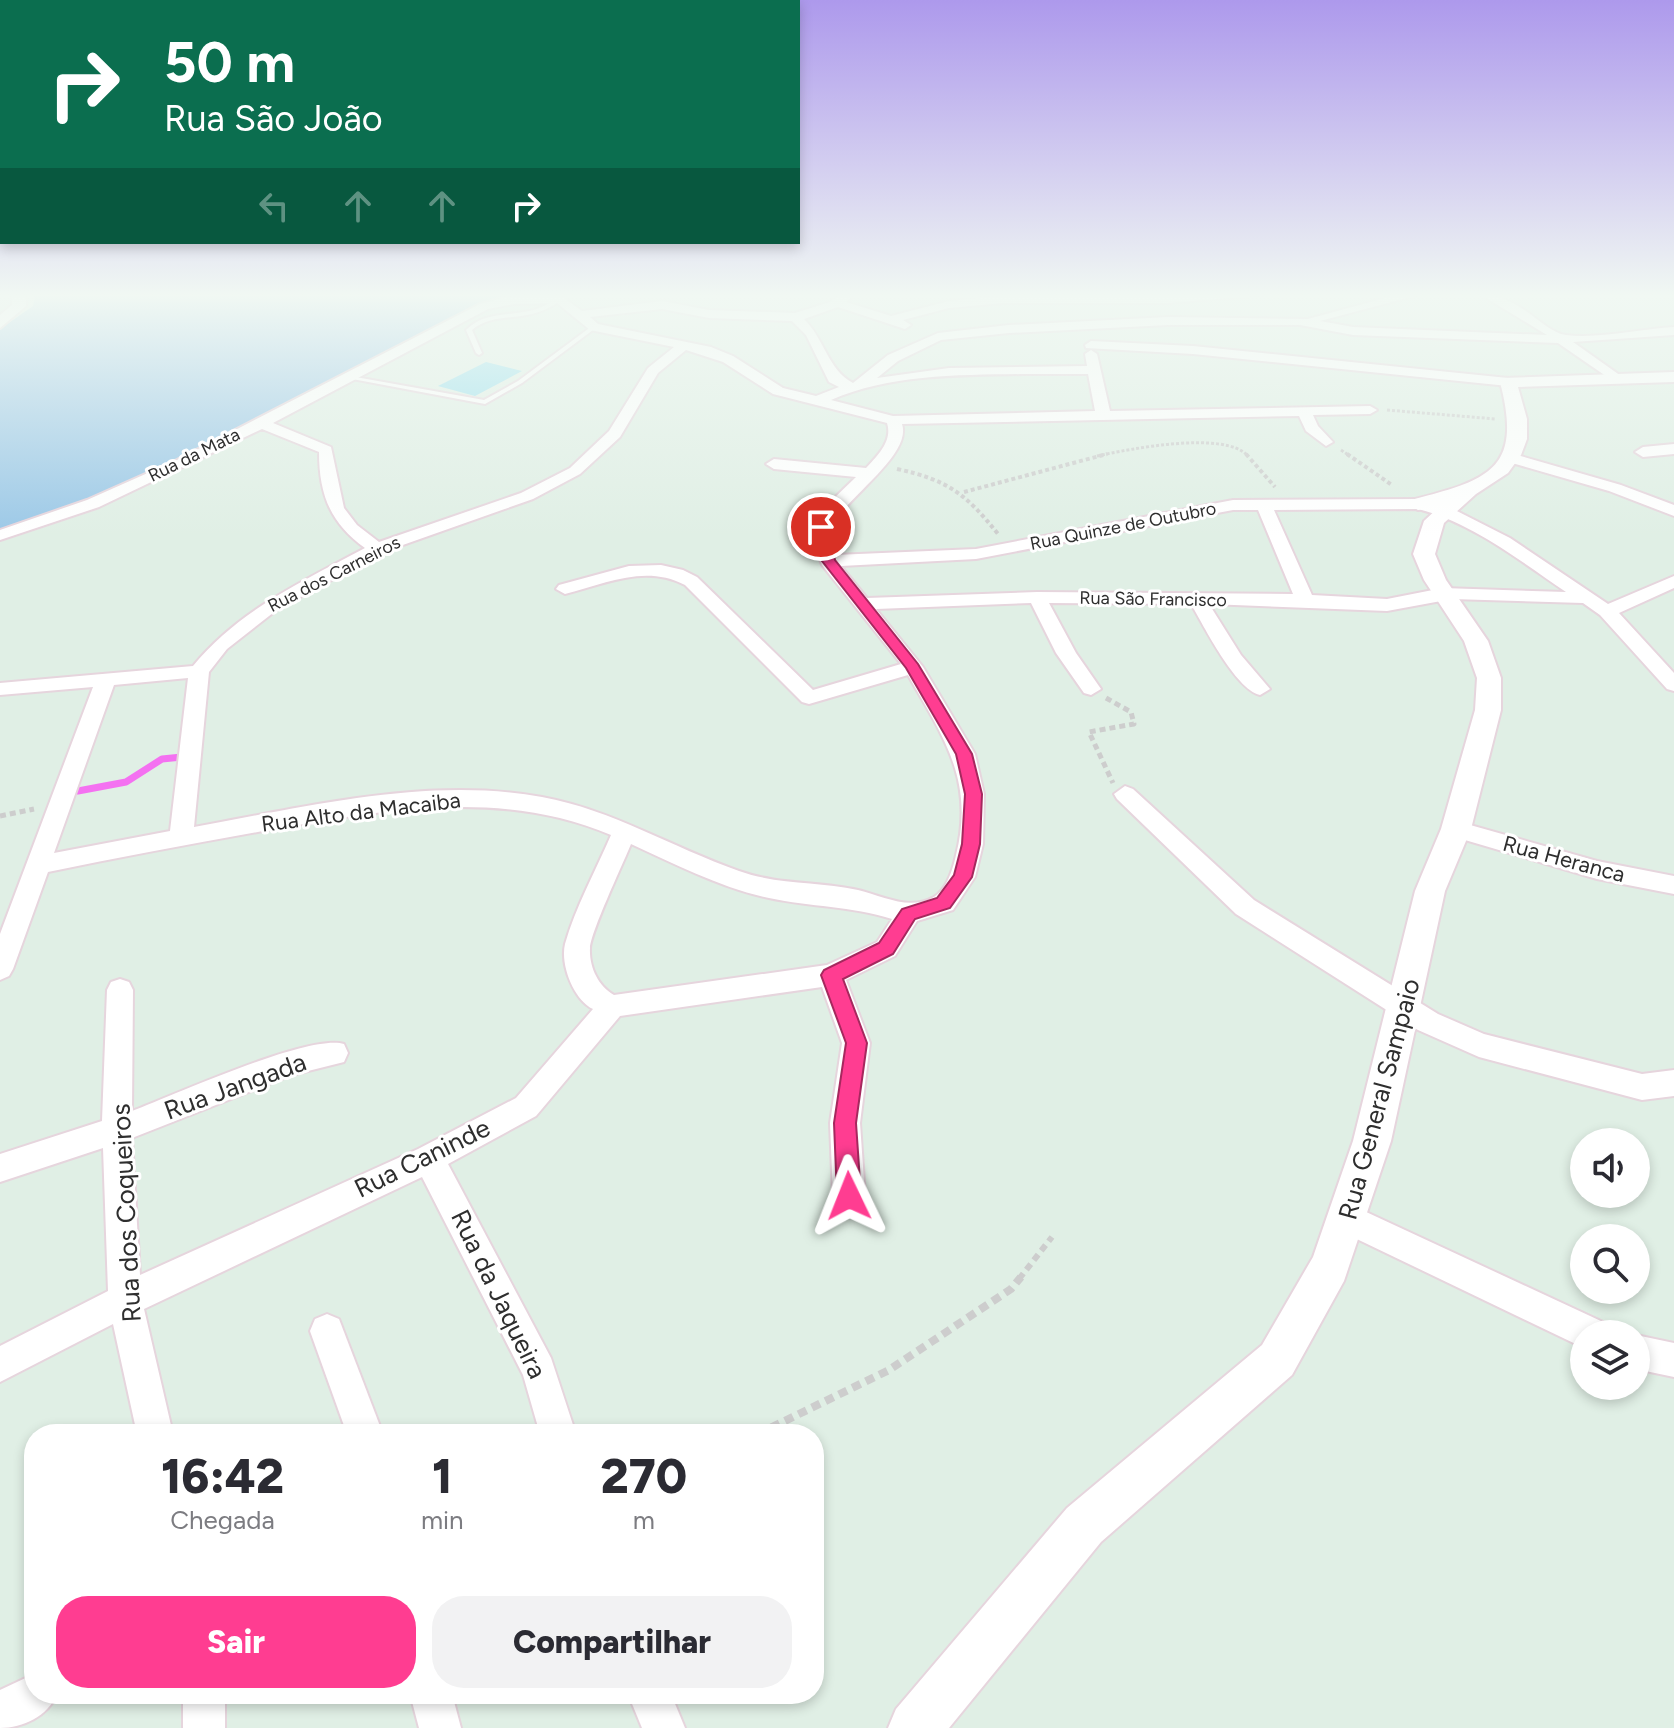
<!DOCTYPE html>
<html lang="pt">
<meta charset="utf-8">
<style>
body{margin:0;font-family:Figtree,sans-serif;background:#f2f2f3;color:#2b2b33;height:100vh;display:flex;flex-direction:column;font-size:30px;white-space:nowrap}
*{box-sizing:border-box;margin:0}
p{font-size:26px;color:#7c7c81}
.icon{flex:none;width:44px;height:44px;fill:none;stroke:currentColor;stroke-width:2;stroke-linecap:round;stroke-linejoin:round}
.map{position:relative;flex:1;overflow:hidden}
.side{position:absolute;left:24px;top:1424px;width:800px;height:280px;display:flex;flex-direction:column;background:#fff;border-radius:32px;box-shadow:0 4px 12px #0003}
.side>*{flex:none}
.guide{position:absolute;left:0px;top:0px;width:800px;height:244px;box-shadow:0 4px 12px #0003;background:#0b6e4f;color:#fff;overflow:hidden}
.fabs{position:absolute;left:1570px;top:1128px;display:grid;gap:16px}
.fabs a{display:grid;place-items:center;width:80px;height:80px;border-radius:50%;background:#fff;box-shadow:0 4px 12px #0003;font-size:40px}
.pin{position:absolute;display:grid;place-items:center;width:68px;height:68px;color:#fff;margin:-34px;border:4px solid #fff;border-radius:50%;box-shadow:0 2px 8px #0007}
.me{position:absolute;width:88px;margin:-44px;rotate:358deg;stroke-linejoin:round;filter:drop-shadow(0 0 6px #0008)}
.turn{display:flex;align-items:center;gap:28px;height:168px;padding:0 32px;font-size:36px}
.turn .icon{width:104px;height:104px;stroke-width:2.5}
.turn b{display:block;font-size:56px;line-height:68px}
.lanes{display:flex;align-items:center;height:76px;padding:0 32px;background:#0003;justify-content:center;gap:40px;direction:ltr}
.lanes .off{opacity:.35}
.eta{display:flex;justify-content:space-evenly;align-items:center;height:136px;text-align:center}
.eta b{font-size:48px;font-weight:800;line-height:56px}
.cta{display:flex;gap:16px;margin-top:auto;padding:16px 32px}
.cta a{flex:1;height:92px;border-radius:32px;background:#ff3d91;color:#fff;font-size:32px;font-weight:800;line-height:92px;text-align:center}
.cta a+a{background:#f2f2f3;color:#2b2b33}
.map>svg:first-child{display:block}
.green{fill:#9bc8e7}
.pitch{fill:#97dfee}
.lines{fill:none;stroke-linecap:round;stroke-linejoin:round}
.stream{stroke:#f471f1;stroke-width:7}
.service-casing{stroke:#e6d5dd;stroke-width:4}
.minor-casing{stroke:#e6d5dd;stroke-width:4}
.tertiary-casing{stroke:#e6d5dd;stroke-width:4}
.path-far4{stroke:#cdcdcd;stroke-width:3;stroke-dasharray:3 2;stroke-linecap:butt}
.path-far3{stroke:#cdcdcd;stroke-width:4;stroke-dasharray:4 3;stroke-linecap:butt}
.path-far2{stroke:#cdcdcd;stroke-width:5;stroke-dasharray:6 4;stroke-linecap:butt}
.path-far1{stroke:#cdcdcd;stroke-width:6;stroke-dasharray:7 5;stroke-linecap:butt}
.path{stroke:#cdcdcd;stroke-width:8;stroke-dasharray:9 6;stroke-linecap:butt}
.service{fill:#fff;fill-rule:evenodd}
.minor{fill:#fff;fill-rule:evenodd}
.tertiary{fill:#fff;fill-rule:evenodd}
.route{fill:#ff3d91;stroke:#a6285e;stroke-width:2}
.labels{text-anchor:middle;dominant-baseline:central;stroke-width:6;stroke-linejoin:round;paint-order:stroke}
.far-street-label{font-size:18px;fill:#2e2e2e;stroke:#fff}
.street-label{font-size:22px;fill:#2e2e2e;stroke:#fff}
.near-street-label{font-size:26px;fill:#2e2e2e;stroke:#fff}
</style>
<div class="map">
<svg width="1674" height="1728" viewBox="0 0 1674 1728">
<rect width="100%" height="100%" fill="#e0efe5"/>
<polygon class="green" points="35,295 522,295 492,301 128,488 0,534 0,329 33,306"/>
<polygon class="pitch" points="486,362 522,371 475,396 438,386"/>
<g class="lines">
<polyline class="stream" points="78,791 126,782 162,759 182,757"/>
<defs>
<g id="service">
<path d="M560 297 562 300C551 307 540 313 527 315 507 319 489 316 472 330L482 353 479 355 476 353 466 330C484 312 506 316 529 311 541 309 550 302 560 297Z"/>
<polygon points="592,326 597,327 522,383 485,404 347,378 350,376 484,400 518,381"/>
</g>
<g id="minor">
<path d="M560 295 582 311 662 301 709 310 795 313 830 302 840 295H854L846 302 891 316 949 301 1003 296 1263 295 1169 303H1003L949 308 903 320 911 325 905 329 838 307 804 319C824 338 828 370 853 383L888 355 938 333 1009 325 1168 317 1308 319 1396 295H1418L1320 321 1353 327 1547 335 1481 295C1522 295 1542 332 1566 335 1597 339 1642 329 1674 327V335L1573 342 1621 376V382L1616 383 1558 343 1353 335 1300 325H1168L1009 333 941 340 898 361 877 378 949 368 1087 366 1085 354 1091 350 1097 354 1110 411 1370 406 1377 410 1370 414 1313 415 1318 426 1333 442 1326 446 1306 431 1299 416 902 424C913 456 839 502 827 534L835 555 976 549 1233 500 1418 499 1451 508 1510 538 1608 604 1674 576V588L1619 613 1674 673V691L1667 689 1600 615 1583 603 1452 599 1387 611 1209 604 1241 655 1270 689 1260 695C1235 689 1204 626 1191 604L1049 603 1076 653 1101 689 1091 695 1084 693 1056 653 1031 603 876 609 923 667 975 754 984 794 983 844 975 877 953 910 917 921 895 956 846 980 870 1043 860 1123 865 1196 860 1206 849 1211 838 1206 833 1196 830 1123 842 1043 822 987 620 1016 536 1116 448 1164 551 1358 576 1434H540L523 1375 422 1177 144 1309 173 1434H137L113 1324 0 1382V1346L108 1291 103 1148 0 1182V1154L102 1121 107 990 111 982 120 979 129 982 133 990 132 1111C172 1096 310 1033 344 1044L348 1053 344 1062 292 1075 132 1138 140 1275 418 1149 516 1098 593 1009C574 1000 560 965 565 944 575 908 596 870 611 835 501 788 383 810 269 830 195 843 121 857 48 872L13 969 9 976 0 980V934L93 687 0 695V683L193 666C239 610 303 581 365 548 330 523 319 494 319 452L262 429 99 507 0 540V530L87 500 177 460 480 304 507 297ZM557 303 590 330 674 347 648 368 609 431 570 468 521 493 379 542 357 525 344 508 331 447 273 423 488 309 514 304ZM662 309 709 318 792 321 806 335 829 382 839 387 816 396 783 388 733 356 711 347 598 324 590 317ZM686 350 723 362 773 394 887 423C893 441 877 456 866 468L774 459 766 464 774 469 856 477 828 504 811 534 822 565 901 664 813 690 697 577 683 570 661 565 629 566 559 585 556 589 565 594C605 584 645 564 685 585L802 702 809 704 908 675C943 737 975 780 956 855 953 869 947 889 934 897 909 911 883 896 858 890 818 881 778 885 739 871 671 847 613 810 542 797 428 776 306 807 194 827L209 672 227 649 278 609 383 552 533 499 580 474 620 437 658 373ZM1026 374H1088L1095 411 893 416 831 400C891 374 961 375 1026 374ZM1418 509C1473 523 1520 561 1566 592L1443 588 1387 599 1312 595 1274 510ZM1233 510H1258L1293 594 1037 592 867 598 841 566 976 559ZM188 678 170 831 54 853 114 685ZM631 844C675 864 721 888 769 898 811 907 851 906 892 919L877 942 827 965 614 995C598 986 589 967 590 948 591 931 623 864 631 844Z"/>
<polygon points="1091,341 1193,346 1508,378 1515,382 1508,386 1193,354 1086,348 1085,345"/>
<polygon points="1674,444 1674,454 1643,457 1635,452 1643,447"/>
<polygon points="1510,453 1621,485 1674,505 1674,516 1609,491 1505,461 1502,458"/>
<polygon points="1125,786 1133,789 1254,900 1438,1014 1484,1034 1642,1074 1674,1070 1674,1096 1642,1100 1479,1057 1418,1030 1236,914 1117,799 1114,794"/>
<polygon points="1456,821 1597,861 1674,876 1674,894 1597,879 1448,835 1444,829 1448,823"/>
<polygon points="1349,1204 1603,1322 1608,1334 1584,1334 1584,1348 1338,1230 1333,1219 1338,1208"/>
<polygon points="327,1314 339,1319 383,1434 347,1434 310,1331 315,1319"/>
<polygon points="1636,1335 1674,1343 1674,1377 1636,1369"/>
<path d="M34 1674V1694H57C48 1716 23 1728 0 1728V1690Z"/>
<rect x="183" y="1694" width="42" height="34"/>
<polygon points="410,1694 452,1694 461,1728 419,1728"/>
<polygon points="628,1694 671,1694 685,1728 642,1728"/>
</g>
<g id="tertiary">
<polygon points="12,295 26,295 26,306 0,328 0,315 12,305"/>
<path d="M1674 372V382L1518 387 1527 419V439L1521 455 1508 473 1476 494 1444 523 1435 554 1446 580 1488 641 1501 678V710L1471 829 1445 891 1391 1141 1344 1281 1292 1375 1101 1542 949 1728H888L896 1709 1067 1508 1262 1345 1313 1257 1353 1141 1415 891 1441 829 1475 710 1477 678 1464 641 1424 580 1413 554 1424 521 1440 506 1418 510 1408 504 1411 500C1489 480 1523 470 1500 382L1502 378Z"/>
</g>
</defs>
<use href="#service" class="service-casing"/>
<use href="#minor" class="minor-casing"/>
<use href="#tertiary" class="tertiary-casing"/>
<g class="path-far4">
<polyline points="1387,410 1496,419"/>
<polyline points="1341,450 1350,456"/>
<path d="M1097 456C1130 449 1225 430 1248 456"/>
</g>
<g class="path-far3">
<polyline points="1246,454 1275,487"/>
<polyline points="1347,454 1392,485"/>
<path d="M897 469C948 480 966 494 998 534"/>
<polyline points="964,492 1107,454"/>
</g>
<g class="path-far2">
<polyline points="1106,698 1131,712 1134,724 1089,732 1113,783"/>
<polyline points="0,816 34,809"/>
</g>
<polyline class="path-far1" points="1019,1279 1052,1237"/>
<polyline class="path" points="758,1434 889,1370 1011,1289 1021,1277"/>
<use href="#service" class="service"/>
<use href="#minor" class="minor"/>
<use href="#tertiary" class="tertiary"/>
</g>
<linearGradient id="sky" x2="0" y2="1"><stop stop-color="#ad99ec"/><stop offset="0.55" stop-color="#f1f8f3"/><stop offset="1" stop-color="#f1f8f3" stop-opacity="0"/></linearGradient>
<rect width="1674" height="537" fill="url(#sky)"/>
<polygon class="route" points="821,524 827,527 835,560 918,664 972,754 982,794 980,844 972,877 950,908 915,919 893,954 843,979 867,1043 856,1123 861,1196 857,1204 849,1207 840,1204 837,1196 834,1123 846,1043 821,975 824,970 879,943 902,909 937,898 954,875 962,844 965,794 956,754 906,668 822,561 814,527"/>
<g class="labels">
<g class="far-street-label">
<text transform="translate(194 455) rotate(-26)">Rua da Mata</text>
<text transform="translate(1123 526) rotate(-11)">Rua Quinze de Outubro</text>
<text transform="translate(334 574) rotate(-27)">Rua dos Carneiros</text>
<text transform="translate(1153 599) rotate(1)">Rua São Francisco</text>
</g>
<g class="street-label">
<text transform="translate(361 812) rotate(-7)">Rua Alto da Macaiba</text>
<text transform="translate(1564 859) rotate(15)">Rua Heranca</text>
</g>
<g class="near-street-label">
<text transform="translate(235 1086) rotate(-20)">Rua Jangada</text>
<text transform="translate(1379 1099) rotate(-75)">Rua General Sampaio</text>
<text transform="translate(422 1158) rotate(-26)">Rua Caninde</text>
<text transform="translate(126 1213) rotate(-93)">Rua dos Coqueiros</text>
<text transform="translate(499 1294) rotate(64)">Rua da Jaqueira</text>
</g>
</g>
</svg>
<div class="fabs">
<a><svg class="icon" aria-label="sound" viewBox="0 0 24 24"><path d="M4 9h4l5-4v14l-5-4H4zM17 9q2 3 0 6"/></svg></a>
<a><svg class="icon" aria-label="search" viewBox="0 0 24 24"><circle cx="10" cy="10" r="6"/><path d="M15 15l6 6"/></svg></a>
<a><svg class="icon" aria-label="layers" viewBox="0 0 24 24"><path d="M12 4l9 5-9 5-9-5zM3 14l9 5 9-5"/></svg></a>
</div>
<div class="pin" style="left:821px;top:527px;background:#d93025"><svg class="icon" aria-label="arrive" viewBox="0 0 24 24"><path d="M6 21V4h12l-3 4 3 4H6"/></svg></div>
<svg class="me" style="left:849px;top:1196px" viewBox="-20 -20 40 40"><path d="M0-17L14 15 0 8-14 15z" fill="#ff3d91" stroke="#fff" stroke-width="4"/></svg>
<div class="guide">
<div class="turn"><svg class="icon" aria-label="right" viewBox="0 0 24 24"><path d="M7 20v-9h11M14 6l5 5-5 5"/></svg><div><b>50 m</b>Rua São João</div></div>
<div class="lanes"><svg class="icon off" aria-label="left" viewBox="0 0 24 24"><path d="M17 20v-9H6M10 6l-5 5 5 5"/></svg><svg class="icon off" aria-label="ahead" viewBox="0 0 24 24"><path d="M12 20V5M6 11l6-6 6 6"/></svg><svg class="icon off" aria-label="ahead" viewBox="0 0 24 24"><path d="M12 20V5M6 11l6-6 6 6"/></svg><svg class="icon" aria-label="right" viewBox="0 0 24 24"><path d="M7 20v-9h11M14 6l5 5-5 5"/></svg></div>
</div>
<section class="side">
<div class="eta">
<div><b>16:42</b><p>Chegada</p></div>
<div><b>1</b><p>min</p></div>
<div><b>270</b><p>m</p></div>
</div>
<div class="cta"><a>Sair</a><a>Compartilhar</a></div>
</section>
</div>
